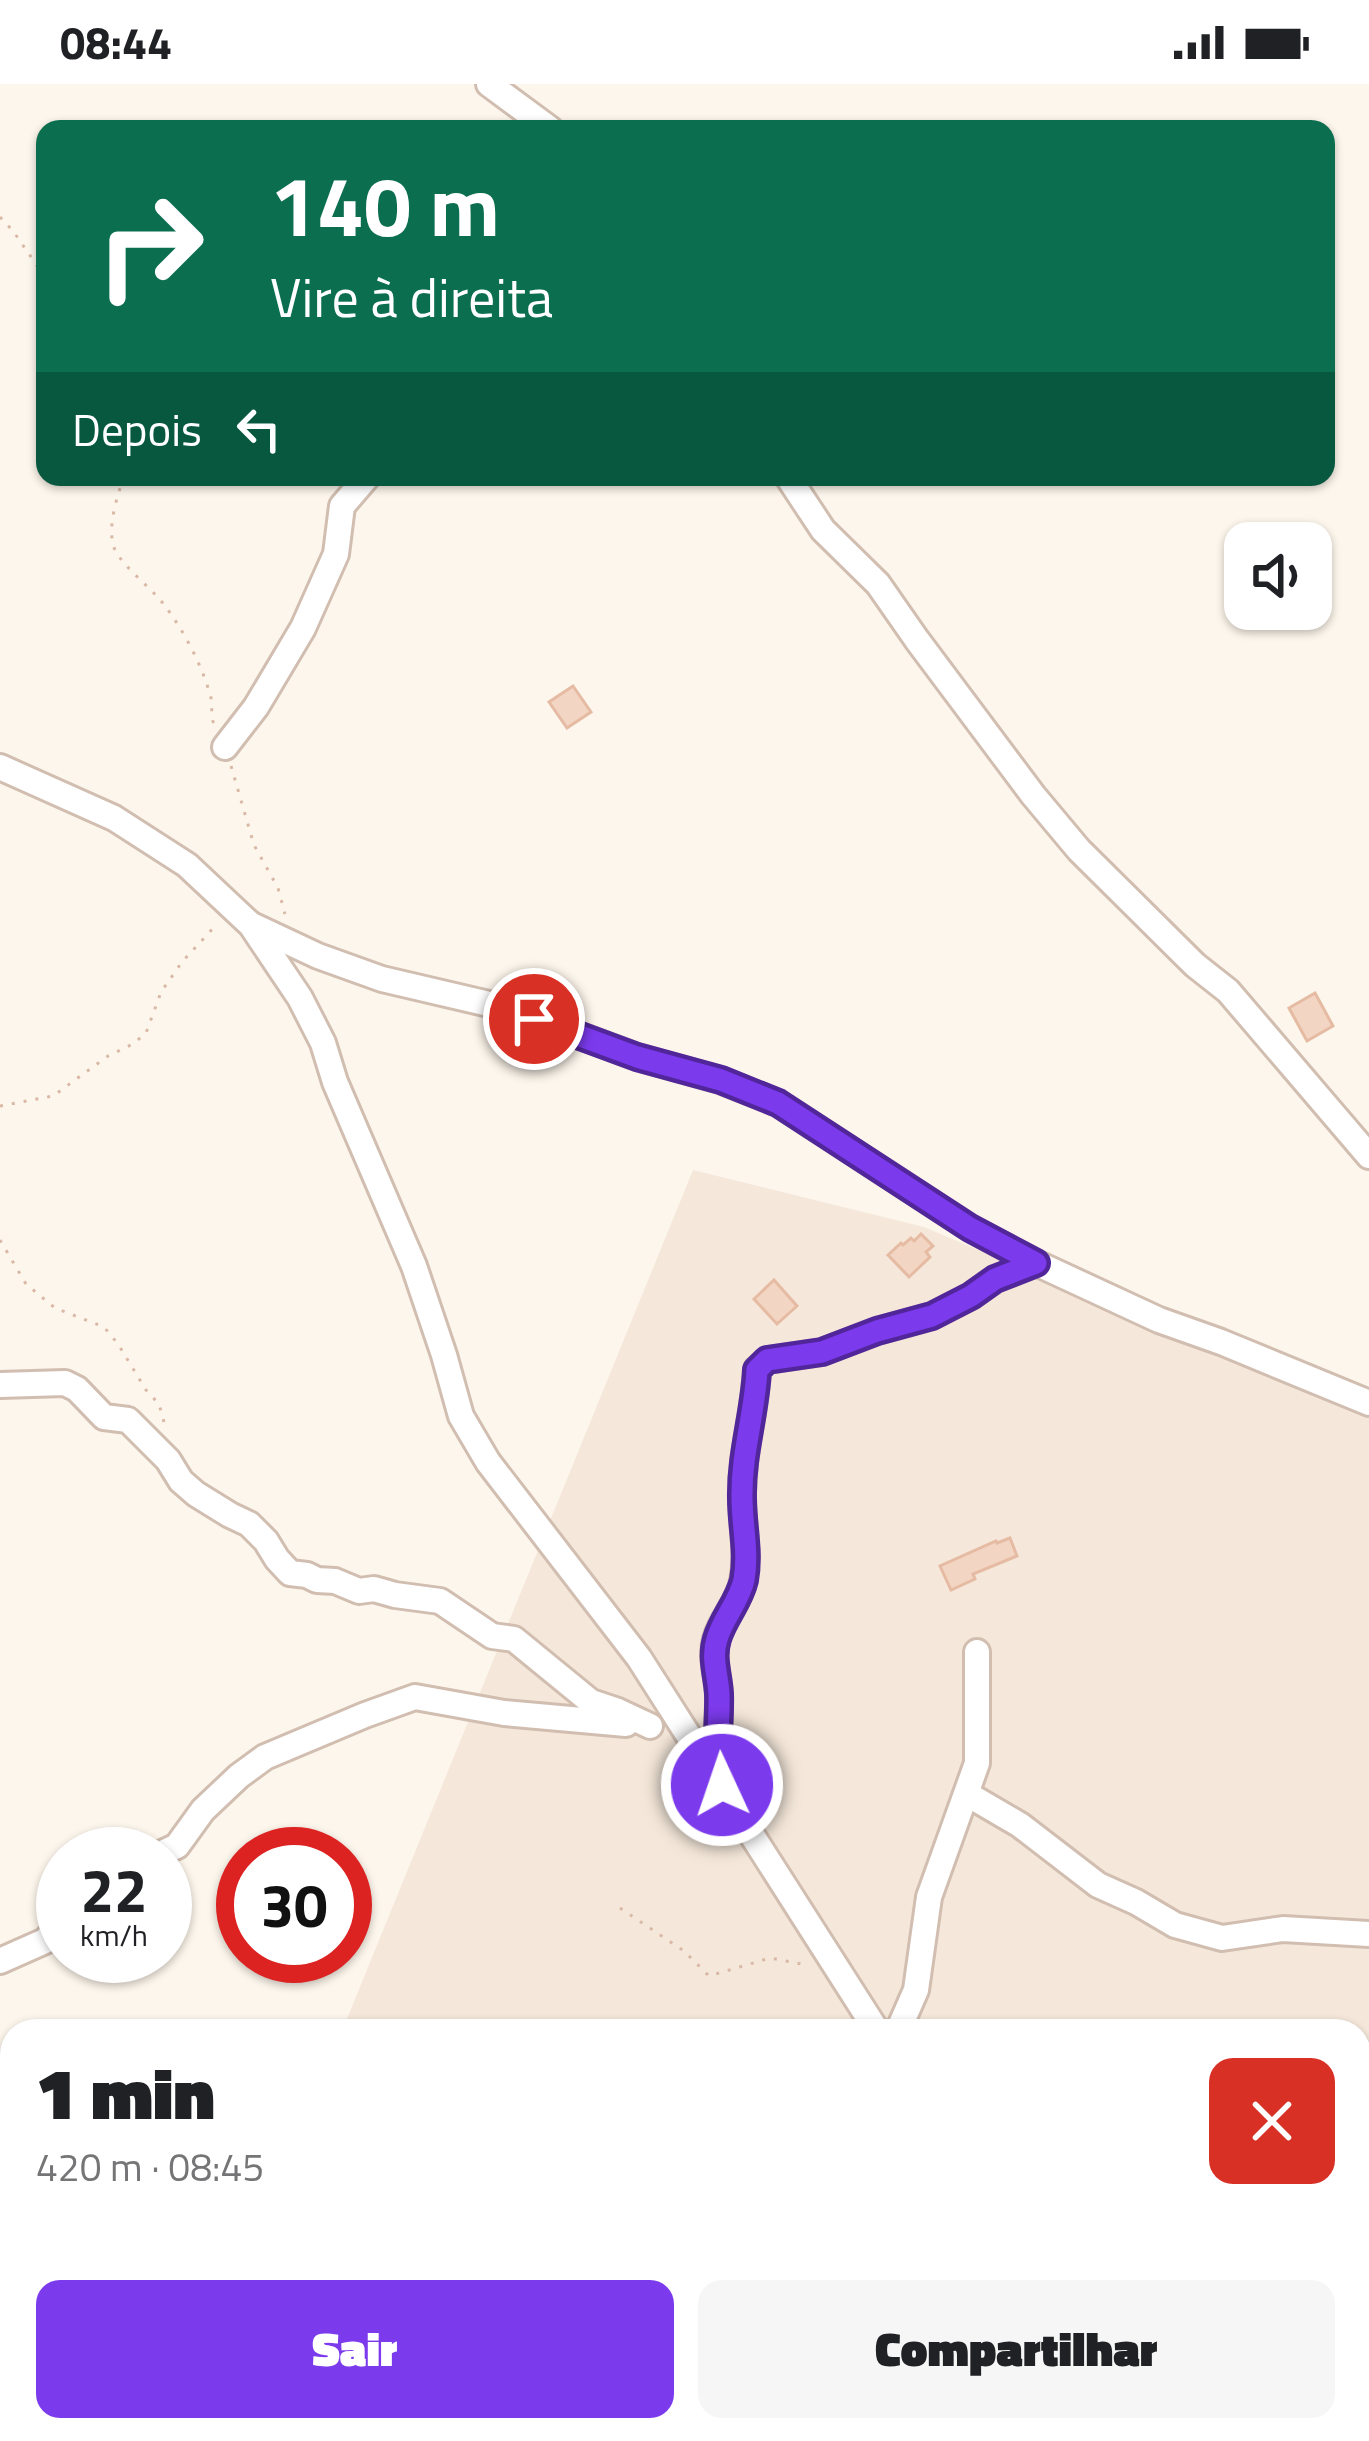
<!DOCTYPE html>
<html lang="pt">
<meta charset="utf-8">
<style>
body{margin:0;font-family:"Titillium Web",sans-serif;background:#f6f6f6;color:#202124;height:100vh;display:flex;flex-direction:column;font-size:45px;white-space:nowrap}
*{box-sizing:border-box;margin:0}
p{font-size:39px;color:#757577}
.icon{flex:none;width:66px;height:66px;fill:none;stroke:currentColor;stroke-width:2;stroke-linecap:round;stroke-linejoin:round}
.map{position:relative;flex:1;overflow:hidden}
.sheet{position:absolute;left:0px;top:1935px;width:1371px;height:423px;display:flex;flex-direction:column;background:#fff;border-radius:36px 36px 0 0;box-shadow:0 3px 9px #0004}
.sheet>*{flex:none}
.banner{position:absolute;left:36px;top:36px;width:1299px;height:366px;border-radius:24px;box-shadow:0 3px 9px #0004;background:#0b6e4f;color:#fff;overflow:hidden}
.buttons{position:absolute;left:1224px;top:438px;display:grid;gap:24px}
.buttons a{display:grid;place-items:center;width:108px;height:108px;border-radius:24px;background:#fff;box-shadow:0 3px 9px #0004;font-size:60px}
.speed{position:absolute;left:36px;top:1743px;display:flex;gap:24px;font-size:60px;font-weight:700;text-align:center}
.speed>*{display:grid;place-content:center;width:156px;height:156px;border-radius:50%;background:#fff;box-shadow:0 3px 9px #0004;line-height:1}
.speed small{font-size:30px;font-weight:400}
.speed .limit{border:18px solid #d22;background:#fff;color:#111}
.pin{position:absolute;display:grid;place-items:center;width:102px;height:102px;color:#fff;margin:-51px;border:6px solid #fff;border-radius:50%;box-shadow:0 3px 12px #0007}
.me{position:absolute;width:132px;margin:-66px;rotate:357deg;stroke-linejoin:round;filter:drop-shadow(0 0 9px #0008)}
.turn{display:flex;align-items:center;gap:42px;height:252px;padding:0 36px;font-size:54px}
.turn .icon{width:156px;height:156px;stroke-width:2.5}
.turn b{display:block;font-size:84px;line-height:102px}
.then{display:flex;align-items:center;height:114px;padding:0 36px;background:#0003;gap:24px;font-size:45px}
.round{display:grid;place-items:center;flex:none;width:126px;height:126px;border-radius:24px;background:#f6f6f6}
.head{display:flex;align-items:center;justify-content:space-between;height:204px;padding:0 36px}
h1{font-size:72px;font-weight:800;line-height:90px}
.action{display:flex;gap:24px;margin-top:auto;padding:24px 36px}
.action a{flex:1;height:138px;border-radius:24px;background:#7c3aed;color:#fff;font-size:48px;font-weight:800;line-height:138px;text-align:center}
.action a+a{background:#f6f6f6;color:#202124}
.status{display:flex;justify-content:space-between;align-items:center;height:84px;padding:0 60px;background:#fff;direction:ltr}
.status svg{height:33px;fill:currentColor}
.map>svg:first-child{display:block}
.residential{fill:#f5e8da}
.building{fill:#f3d5c3;stroke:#e6bba3;stroke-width:3}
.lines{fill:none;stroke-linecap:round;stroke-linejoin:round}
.minor-casing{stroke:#d1beb0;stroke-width:30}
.path{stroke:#d9b8a5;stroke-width:3;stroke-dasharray:3 9;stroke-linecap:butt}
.minor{stroke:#fff;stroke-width:24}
.route-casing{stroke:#51269a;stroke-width:30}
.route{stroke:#7c3aed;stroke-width:21}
</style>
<div class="status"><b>08:44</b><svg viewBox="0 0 49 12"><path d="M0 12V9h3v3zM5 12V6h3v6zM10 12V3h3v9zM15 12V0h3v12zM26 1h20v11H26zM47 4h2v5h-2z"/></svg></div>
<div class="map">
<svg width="1369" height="2357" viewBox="0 0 1369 2357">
<rect width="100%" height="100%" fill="#fdf6ec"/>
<polygon class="residential" points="693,1086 924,1143 1369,1331 1369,2357 0,2357 0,2185 12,2187 12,2346 1359,2346 1359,1947 342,1947"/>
<g class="building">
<polygon points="573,602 591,628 567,644 549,618"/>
<polygon points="1315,909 1333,942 1307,957 1289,924"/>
<polygon points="921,1150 933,1162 926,1168 930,1173 909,1193 888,1171 901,1159 903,1161 911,1154 914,1157"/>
<polygon points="774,1196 797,1222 777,1240 754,1215"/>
<polygon points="1010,1454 1017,1472 973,1490 975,1495 951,1506 940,1482 996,1457 997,1459"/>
</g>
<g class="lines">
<defs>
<g id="minor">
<polyline points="489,0 550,45"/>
<polyline points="788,393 823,446 878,500 917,556 1033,711 1079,766 1195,881 1228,907 1369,1072"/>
<polyline points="225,663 256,623 303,544 336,470 342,422 367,393"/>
<polyline points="0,683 114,734 187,781 251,841 300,914 323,959 335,998 414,1182 444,1271 461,1332 488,1378 639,1574 877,1947"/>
<polyline points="252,841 318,872 382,895 506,924 637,973 720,996 778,1019 970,1144 1036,1179 1159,1236 1221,1258 1369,1319"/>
<polyline points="0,1301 65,1299 77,1305 104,1333 128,1336 168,1376 181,1397 196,1410 230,1431 249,1440 266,1457 277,1475 290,1489 307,1491 317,1496 335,1497 359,1507 374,1505 395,1511 440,1517 492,1552 514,1555 591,1618 618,1627 650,1642"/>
<path d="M720 1693C713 1667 720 1637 719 1610 718 1592 711 1574 716 1555 722 1534 739 1519 743 1497 749 1468 742 1442 742 1414 741 1370 755 1329 757 1285L768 1276 822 1268 877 1247 932 1232 971 1212 995 1195 1036 1179"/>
<polyline points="967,1710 1020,1741 1098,1801 1136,1818 1175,1841 1222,1854 1283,1845 1369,1850"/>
<polyline points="160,1770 177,1762 203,1726 239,1692 265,1673 365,1631 415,1613 504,1629 626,1640"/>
<polyline points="0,1877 45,1857 63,1838"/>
<polyline points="898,1947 916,1906 929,1813 977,1679 977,1568"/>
<polyline points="0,2026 12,2028"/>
<polyline points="1359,2320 1369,2323"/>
<polyline points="1058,2346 1064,2357"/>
</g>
</defs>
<use href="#minor" class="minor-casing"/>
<g class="path">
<polyline points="0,133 13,147 45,193"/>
<path d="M124 393C117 412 106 446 115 466 125 485 152 504 165 522 184 547 203 583 211 614 213 623 210 631 214 640"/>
<polyline points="231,682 254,761 278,804 285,830"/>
<polyline points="0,1022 53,1012 108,972 133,960 146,949 161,908 182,878 217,840"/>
<polyline points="0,1156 26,1200 55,1224 104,1243 118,1260 146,1306 159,1320 164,1338"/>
<polyline points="620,1824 684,1867 709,1892 770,1874 807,1881"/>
</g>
<use href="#minor" class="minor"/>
</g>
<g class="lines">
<defs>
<path id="route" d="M534 935 637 973 721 996 778 1019 970 1144 1036 1179 995 1195 971 1212 932 1232 877 1247 822 1268 767 1276 757 1286C755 1329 741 1370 742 1414 742 1442 749 1468 744 1496 739 1518 723 1534 717 1555 711 1574 718 1591 719 1610 720 1641 714 1671 722 1701"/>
</defs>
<use href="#route" class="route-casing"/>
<use href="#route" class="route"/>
</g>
</svg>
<div class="buttons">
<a><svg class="icon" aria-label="sound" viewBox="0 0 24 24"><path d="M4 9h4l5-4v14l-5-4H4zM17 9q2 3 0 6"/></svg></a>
</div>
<div class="speed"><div>22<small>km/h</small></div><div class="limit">30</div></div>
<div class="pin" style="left:534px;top:935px;background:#d93025"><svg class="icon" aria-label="arrive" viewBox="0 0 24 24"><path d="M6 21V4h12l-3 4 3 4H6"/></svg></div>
<svg class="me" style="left:722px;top:1701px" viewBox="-20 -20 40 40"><circle r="17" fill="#7c3aed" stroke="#fff" stroke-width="3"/><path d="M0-11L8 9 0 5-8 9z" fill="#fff"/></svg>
<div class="banner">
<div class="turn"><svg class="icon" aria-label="right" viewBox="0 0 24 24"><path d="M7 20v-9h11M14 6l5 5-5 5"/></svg><div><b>140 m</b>Vire à direita</div></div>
<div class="then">Depois<svg class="icon" aria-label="left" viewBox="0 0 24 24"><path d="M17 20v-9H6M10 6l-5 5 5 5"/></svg></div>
</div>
<section class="sheet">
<div class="head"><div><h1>1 min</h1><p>420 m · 08:45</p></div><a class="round" style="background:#d93025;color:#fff"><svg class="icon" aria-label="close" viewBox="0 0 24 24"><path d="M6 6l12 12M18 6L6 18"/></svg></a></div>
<div class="action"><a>Sair</a><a>Compartilhar</a></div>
</section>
</div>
